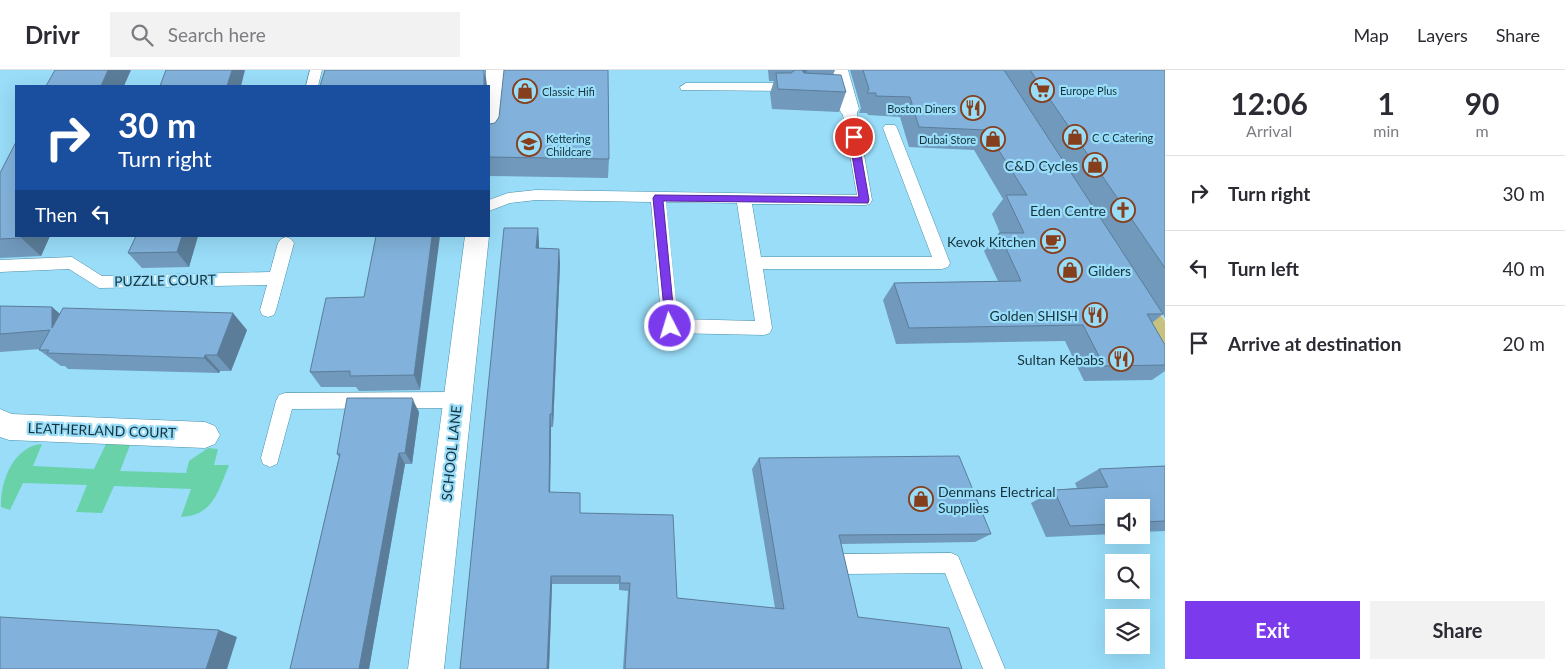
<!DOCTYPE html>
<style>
body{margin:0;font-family:Lato,sans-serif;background:#f2f2f3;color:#2b2b33;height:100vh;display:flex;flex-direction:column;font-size:19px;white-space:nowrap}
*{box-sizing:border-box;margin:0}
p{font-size:16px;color:#7c7c81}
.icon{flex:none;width:28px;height:28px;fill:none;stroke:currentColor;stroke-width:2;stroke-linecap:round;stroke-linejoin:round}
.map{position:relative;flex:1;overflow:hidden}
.details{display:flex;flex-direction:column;background:#fff;width:400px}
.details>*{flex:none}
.banner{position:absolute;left:15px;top:15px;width:475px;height:152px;border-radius:0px;box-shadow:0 5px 20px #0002;background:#1a4fa0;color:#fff;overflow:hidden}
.fabs{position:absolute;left:1105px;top:429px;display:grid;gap:10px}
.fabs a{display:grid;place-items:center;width:45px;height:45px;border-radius:0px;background:#fff;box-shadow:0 5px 20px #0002;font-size:25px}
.pin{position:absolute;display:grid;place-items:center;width:42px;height:42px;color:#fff;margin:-21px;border:2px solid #fff;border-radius:50%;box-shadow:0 1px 5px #0007}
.me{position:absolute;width:55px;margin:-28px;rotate:355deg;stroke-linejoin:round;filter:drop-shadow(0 0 4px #0008)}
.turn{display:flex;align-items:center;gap:18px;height:105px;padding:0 20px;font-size:22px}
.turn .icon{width:65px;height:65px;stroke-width:2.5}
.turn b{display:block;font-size:35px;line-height:42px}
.then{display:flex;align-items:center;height:48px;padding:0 20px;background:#0003;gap:10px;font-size:19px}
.eta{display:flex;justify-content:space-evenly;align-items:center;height:85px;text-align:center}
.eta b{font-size:30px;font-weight:700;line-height:35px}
.primary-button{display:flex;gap:10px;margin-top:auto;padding:10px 20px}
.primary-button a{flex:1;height:58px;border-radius:0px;background:#7c3aed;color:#fff;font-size:20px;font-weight:700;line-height:58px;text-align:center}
.primary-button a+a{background:#f2f2f3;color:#2b2b33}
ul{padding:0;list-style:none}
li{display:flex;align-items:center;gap:15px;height:75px;padding:0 20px;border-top:1px solid #e1e1e2}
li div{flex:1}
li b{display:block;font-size:19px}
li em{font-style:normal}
header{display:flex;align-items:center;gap:30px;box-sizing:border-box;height:70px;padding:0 25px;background:#fff;border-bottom:1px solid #e1e1e2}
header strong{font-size:24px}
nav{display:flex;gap:28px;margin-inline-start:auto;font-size:18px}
.search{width:350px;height:45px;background:#f2f2f3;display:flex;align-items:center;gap:12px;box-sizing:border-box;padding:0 18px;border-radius:0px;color:#7c7c81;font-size:19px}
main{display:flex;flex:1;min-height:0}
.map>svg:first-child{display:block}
.green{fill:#69d2a8}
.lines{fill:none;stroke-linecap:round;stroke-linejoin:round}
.lane-casing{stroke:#4c8fa8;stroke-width:1}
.street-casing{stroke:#4c8fa8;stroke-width:1}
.primary-casing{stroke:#fff;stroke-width:1}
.lane{fill:#fff;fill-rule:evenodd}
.street{fill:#fff;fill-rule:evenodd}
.primary{fill:#c7c27f;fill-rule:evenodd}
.wall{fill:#7099bc}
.shaded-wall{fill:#5b7d99}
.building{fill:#82b2db;stroke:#5b7d99}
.route{fill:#7c3aed;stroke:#51269a}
.labels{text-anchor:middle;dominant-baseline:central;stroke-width:4.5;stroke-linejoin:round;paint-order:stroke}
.far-poi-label{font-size:11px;fill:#16333d;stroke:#99ddf9;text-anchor:start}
.poi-label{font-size:14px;fill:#16333d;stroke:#99ddf9;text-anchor:end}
.street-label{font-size:14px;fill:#16333d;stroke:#99ddf9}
</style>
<header>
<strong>Drivr</strong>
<div class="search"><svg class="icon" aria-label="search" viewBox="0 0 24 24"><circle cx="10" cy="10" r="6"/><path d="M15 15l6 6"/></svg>Search here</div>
<nav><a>Map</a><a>Layers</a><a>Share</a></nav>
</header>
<main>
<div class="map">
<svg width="1165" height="599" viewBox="0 0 1165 599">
<rect width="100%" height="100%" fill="#99ddf9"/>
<path class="green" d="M42 374 33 396 94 399 106 374 130 375 120 401 186 403 189 391 208 378 218 379 214 395H229C218 421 214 445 181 447L191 419 114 416 102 443 76 442 87 415 23 413 10 440 1 437C0 411 14 376 42 374Z"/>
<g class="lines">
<defs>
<g id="lane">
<polygon points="310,0 322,0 318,16 306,16"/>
<polygon points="686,13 785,13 791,17 785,21 681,20 680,17"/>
<path d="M849 35 856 39 872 130 870 134 865 135 752 134 761 187H932L883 58 885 55H895L897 58 950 193 948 197 942 199H763L772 258 770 263 764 265 670 263 664 261 662 256 651 132 536 130 510 133 489 141V130L508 123 536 120 857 125 842 39ZM666 132 737 133 755 251 678 249Z"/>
<polygon points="286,167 291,169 294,173 276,240 274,245 268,247 262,245 260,240 267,215 99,218 69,199 0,202 0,190 72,187 102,206 270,202 278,173 281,169"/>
<polygon points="456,322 462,324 465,330 462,336 456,338 292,339 277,394 270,397 263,394 261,388 276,331 279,325 285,323"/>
<polygon points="951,483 958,486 1005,599 983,599 945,503 844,504 837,501 834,494 837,487 844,484"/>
</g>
<g id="street">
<polygon points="486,0 506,0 500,66 497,71 489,73 489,16 484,16"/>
<polygon points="828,0 848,0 859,39 856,44 849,46 842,44 839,39"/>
<polygon points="489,165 489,166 444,599 408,599 465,166"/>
<polygon points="0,339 12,344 205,352 215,356 220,365 215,374 205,378 9,370 0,367"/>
</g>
<polygon id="primary" points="1132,211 1141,214 1165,251 1165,284 1156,281 1119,221 1123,214"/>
</defs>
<use href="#lane" class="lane-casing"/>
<use href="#street" class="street-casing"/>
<use href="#primary" class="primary-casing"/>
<use href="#lane" class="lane"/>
<use href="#street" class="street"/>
<use href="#primary" class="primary"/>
</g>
<g class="wall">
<polygon points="768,0 835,0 833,5 846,22 839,42 772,39 770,23 774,11 769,11"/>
<polygon points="850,0 1165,0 1165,248 1163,244 1152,253 1165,275 1165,301 1152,310 1084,311 1065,271 896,274 883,230 894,213 998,211 984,181 999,163 1000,163 992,144 1003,129 974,80 909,77 900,47 868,45 867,43 859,43 861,38"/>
<polygon points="489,54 609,89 608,108 489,106"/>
<polygon points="0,103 50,166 41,186 0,188"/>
<polygon points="538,158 539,178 559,179 560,194 553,357 551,357 550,422 580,443 677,528 775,538 752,399 759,388 991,464 975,472 841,474 858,547 962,599 623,599 628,521 619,520 619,514 552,514 549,599 460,599"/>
<polygon points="136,166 198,166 189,197 142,198 128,183"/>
<polygon points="376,166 420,320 359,321 356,317 321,317 310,302 364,227"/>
<polygon points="0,236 52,237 59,244 247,260 231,301 220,301 219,303 68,299 65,296 61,296 39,280 40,279 0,282"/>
<polygon points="419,342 412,394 405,394 369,599 290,599 339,387 337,384"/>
<polygon points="1165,396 1165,461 1141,462 1141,438 1114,438 1114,464 1046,467 1031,433 1054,420 1077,418 1075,413 1099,399"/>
</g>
<g class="shaded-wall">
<polygon points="108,0 131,0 124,16 101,16"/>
<polygon points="232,0 245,0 241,16 227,16"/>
<polygon points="485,0 487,16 484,16"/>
<polygon points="801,0 807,0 803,12"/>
<polygon points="538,158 539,174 538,194 536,178"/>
<polygon points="22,166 50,166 41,186 21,168"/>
<polygon points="182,166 198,166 189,197 177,182"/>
<polygon points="432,166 440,166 420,320 414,305"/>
<polygon points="559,179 560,194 553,357 552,344"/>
<polygon points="52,237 72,254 52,258"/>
<polygon points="233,243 247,260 231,301 217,285"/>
<polygon points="205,285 220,301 219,303 204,288"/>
<polygon points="412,328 419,342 412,394 405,383"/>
<polygon points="550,344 551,357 550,432 549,422"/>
<polygon points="399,383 405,394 369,599 359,599"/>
<polygon points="551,506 552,514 549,599 547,599"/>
<polygon points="219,560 237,567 227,599 206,599"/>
</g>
<g class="building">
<polygon points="55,0 108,0 101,16 46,16"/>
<polygon points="166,0 232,0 227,16 160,16"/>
<polygon points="325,0 484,0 484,16 320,16"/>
<polygon points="504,0 608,0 609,89 489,87 489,54 495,53 499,47"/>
<polygon points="795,0 802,0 804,3 841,5 846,22 778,19 776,3 791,3"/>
<polygon points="863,0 1004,0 1163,244 1147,244 1165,275 1165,295 1104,296 1083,255 909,258 894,213 1021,211 999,163 1024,163 1006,125 1027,125 986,60 919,57 910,27 876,26 876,23 867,23 869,19"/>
<polygon points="1030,0 1165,0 1165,198"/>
<polygon points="16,72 16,166 22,166 21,168 0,169 0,103"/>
<polygon points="504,158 538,158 536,178 559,179 552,344 550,344 549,422 580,423 580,443 673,445 677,528 784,539 759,388 959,386 991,464 839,465 858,547 949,558 962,599 625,599 630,513 620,513 620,506 551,506 547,599 460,599"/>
<polygon points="136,166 182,166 177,182 128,183"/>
<polygon points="376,166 432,166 414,305 350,306 350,301 310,302 326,228 364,227"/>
<polygon points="0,236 52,237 52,258 63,238 233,243 217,285 205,285 204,288 47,283 49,280 39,280 50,260 0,264"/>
<polygon points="347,328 412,328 413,330 405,383 399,383 359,599 290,599 340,384 337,384"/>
<polygon points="1165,396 1165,451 1141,452 1141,438 1114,438 1114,454 1070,456 1054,420 1108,417 1099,399"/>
<polygon points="0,547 219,560 206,599 0,599"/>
</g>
<polygon class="route" points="854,64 858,67 869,130 868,133 663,131 675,256 670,260 666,259 653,128 655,125 859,127 849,67"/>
<defs>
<symbol id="supermarket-ring" viewBox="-11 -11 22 22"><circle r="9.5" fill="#99ddf9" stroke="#863f1c" stroke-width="1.5"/><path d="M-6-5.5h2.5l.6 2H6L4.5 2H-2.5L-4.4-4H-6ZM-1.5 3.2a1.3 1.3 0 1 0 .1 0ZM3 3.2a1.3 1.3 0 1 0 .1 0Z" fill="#863f1c"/></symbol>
<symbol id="shop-ring" viewBox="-11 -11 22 22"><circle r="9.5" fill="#99ddf9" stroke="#863f1c" stroke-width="1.5"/><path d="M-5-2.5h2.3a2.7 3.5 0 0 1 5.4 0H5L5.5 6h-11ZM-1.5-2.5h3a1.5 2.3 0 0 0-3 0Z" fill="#863f1c"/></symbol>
<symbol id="restaurant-ring" viewBox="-11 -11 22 22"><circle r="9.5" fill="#99ddf9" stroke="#863f1c" stroke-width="1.5"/><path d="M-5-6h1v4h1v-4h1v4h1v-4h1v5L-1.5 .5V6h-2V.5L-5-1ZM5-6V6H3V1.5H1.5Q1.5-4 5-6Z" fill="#863f1c"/></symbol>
<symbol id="school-ring" viewBox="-11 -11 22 22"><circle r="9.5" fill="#99ddf9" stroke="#863f1c" stroke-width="1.5"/><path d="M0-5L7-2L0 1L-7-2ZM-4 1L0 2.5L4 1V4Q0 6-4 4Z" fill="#863f1c"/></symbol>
<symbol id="church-ring" viewBox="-11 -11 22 22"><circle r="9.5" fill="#99ddf9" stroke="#863f1c" stroke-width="1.5"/><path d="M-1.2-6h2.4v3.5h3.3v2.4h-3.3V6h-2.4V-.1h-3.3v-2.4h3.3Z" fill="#863f1c"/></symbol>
<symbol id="cafe-ring" viewBox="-11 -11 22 22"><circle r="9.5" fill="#99ddf9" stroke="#863f1c" stroke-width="1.5"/><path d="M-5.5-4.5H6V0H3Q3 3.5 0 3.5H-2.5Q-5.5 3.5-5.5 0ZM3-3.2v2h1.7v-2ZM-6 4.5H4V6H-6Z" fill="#863f1c"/></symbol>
</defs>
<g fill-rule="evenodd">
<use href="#supermarket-ring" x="1028" y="6" width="28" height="28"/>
<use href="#shop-ring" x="511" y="7" width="28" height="28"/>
<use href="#restaurant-ring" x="959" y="24" width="28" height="28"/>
<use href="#shop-ring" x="1061" y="53" width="28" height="28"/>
<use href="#shop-ring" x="979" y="55" width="28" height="28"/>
<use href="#school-ring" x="515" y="60" width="28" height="28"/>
<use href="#shop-ring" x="1081" y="81" width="28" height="28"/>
<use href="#church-ring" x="1109" y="126" width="28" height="28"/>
<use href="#cafe-ring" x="1039" y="157" width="28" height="28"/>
<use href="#shop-ring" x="1056" y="186" width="28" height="28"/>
<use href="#restaurant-ring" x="1081" y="231" width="28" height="28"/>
<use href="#restaurant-ring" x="1107" y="275" width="28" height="28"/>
<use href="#shop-ring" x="907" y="415" width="28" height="28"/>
</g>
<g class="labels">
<g class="far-poi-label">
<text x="1060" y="20">Europe Plus</text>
<text x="542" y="21">Classic Hifi</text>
<text x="956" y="38" text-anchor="end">Boston Diners</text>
<text x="1092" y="67">C C Catering</text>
<text x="546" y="68">Kettering<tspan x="546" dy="13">Childcare</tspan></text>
<text x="976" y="69" text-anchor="end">Dubai Store</text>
</g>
<g class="poi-label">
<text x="1078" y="95">C&amp;D Cycles</text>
<text x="1106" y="140">Eden Centre</text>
<text x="1036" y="171">Kevok Kitchen</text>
<text x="1088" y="200" text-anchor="start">Gilders</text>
<text x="1078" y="245">Golden SHISH</text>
<text x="1104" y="289">Sultan Kebabs</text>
<text x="938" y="421" text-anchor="start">Denmans Electrical<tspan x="938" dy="16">Supplies</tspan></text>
</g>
<g class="street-label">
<text transform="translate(165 210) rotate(-1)">PUZZLE COURT</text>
<text transform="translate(102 360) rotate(2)">LEATHERLAND COURT</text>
<text transform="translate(451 383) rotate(-84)">SCHOOL LANE</text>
</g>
</g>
</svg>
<div class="fabs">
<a><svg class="icon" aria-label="sound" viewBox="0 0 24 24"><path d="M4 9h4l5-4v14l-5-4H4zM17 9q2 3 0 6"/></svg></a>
<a><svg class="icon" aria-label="search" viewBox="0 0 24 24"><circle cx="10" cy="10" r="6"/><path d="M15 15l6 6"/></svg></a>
<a><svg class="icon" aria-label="layers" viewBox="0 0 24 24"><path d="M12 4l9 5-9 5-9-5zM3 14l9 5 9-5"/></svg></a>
</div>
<div class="pin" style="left:854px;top:67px;background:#d93025"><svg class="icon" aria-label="arrive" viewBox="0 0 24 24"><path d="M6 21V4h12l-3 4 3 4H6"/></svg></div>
<svg class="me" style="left:670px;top:256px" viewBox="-20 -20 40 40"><circle r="17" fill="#7c3aed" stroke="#fff" stroke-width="3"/><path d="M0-11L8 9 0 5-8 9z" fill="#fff"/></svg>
<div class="banner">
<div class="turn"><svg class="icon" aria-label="right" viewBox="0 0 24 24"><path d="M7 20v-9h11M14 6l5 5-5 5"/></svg><div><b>30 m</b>Turn right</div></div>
<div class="then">Then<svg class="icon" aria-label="left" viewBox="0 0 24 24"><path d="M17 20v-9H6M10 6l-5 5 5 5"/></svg></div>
</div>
</div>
<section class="details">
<div class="eta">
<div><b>12:06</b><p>Arrival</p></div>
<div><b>1</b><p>min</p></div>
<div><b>90</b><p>m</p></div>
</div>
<ul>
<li><svg class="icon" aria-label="right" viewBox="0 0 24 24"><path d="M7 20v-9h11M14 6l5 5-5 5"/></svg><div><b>Turn right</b></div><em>30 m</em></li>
<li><svg class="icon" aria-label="left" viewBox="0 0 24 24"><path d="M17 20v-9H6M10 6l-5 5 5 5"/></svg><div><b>Turn left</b></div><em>40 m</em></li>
<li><svg class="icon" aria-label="arrive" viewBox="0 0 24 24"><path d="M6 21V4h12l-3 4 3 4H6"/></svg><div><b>Arrive at destination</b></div><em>20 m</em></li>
</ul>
<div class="primary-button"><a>Exit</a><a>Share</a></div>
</section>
</main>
